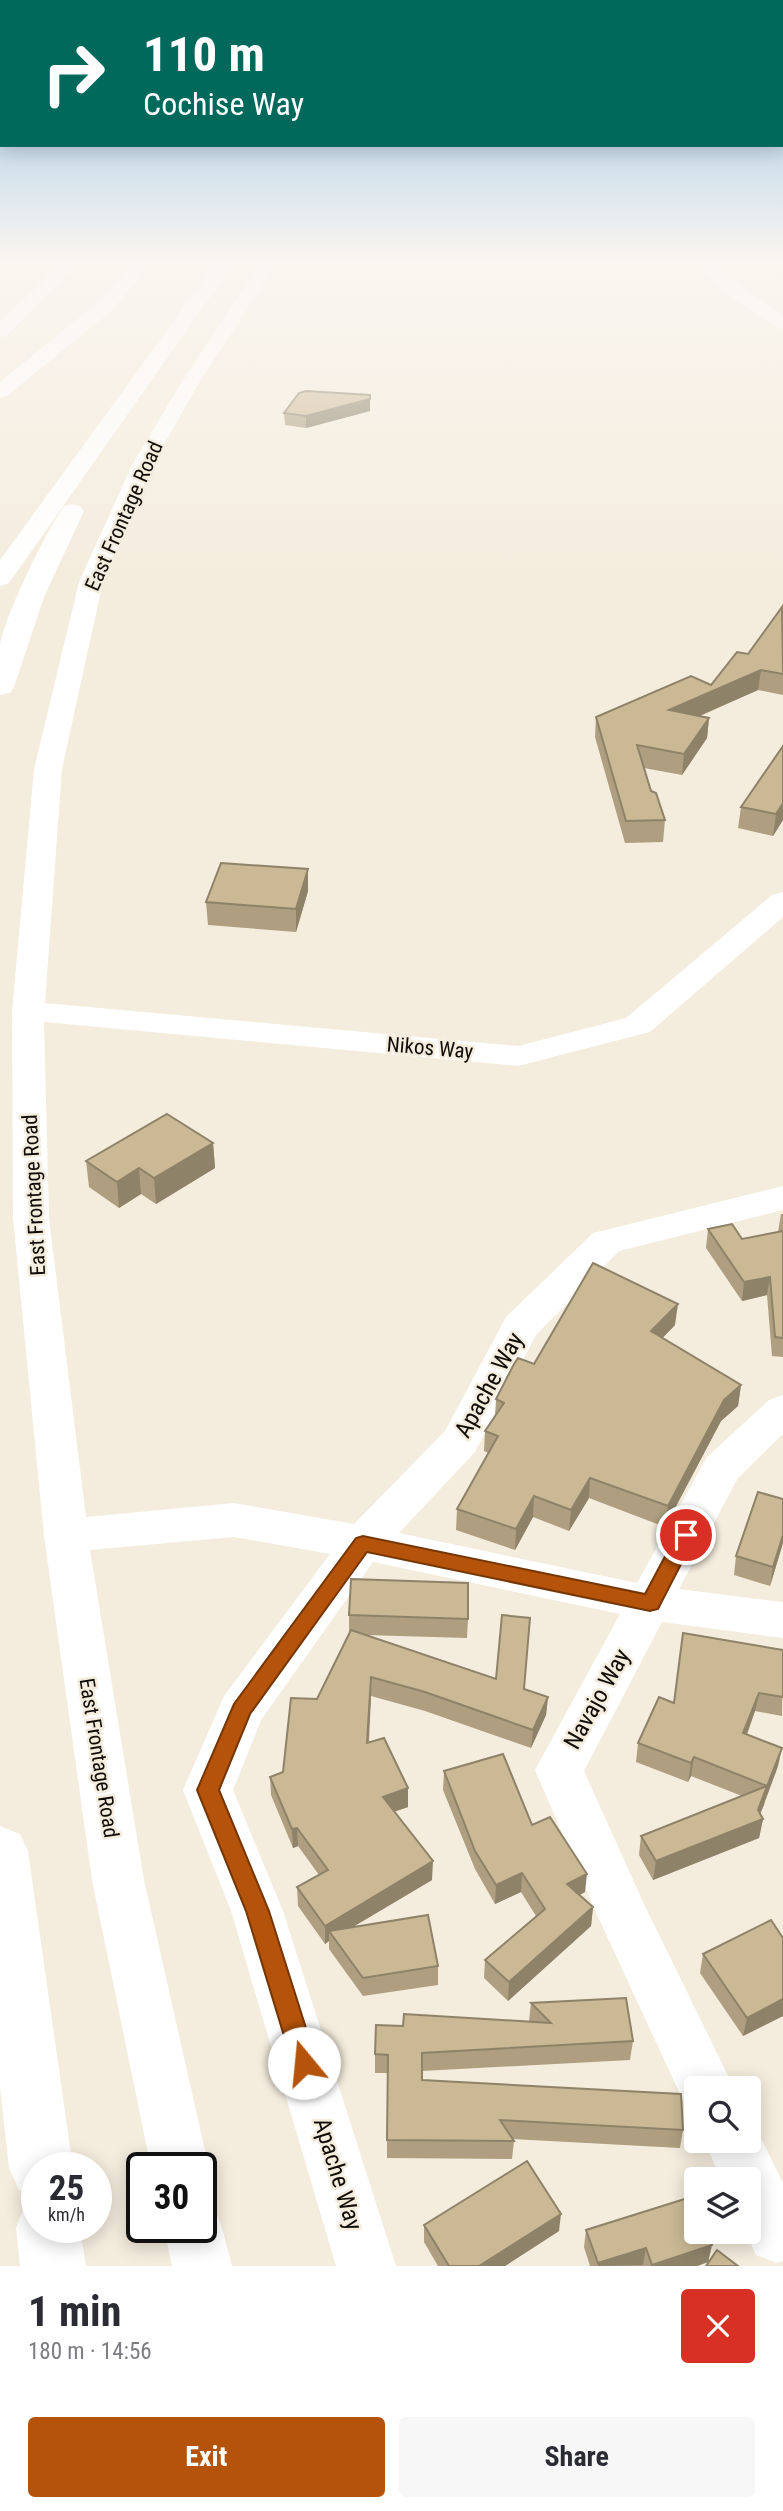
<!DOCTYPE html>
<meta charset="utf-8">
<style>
body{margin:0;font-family:"Roboto Condensed",sans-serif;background:#f7f7f7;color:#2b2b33;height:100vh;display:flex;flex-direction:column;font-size:26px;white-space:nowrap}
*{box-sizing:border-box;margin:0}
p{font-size:23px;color:#7c7c81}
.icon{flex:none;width:38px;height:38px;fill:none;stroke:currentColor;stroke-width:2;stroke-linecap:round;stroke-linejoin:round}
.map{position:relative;height:2266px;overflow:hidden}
.sheet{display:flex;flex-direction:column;background:#fff;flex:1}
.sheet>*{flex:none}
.top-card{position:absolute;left:0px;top:0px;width:784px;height:147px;box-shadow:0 4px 18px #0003;background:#00695c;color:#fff;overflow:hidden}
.controls{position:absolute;left:684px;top:2076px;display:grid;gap:14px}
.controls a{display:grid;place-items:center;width:77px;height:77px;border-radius:7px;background:#fff;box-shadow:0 4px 18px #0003;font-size:35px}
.speed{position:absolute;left:21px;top:2152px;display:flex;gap:14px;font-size:35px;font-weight:700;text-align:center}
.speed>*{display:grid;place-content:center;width:91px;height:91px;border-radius:50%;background:#fff;box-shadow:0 4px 18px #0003;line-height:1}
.speed small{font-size:18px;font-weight:400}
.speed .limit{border:4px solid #111;border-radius:10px;background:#fff;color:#111}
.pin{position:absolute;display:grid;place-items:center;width:60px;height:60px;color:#fff;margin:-30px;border:4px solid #fff;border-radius:50%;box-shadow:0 2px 7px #0007}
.me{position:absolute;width:77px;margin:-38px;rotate:343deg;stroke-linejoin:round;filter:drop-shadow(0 0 5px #0008)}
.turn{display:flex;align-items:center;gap:24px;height:147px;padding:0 28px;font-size:32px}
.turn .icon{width:91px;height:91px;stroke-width:2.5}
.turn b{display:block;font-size:49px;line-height:60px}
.round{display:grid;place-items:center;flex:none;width:74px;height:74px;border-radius:7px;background:#f7f7f7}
.summary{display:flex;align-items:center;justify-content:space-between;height:119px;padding:0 28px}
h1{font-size:42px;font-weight:700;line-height:52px}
.cta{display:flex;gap:14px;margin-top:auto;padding:14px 28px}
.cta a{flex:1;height:80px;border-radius:7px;background:#b45309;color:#fff;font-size:28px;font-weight:700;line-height:80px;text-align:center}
.cta a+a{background:#f7f7f7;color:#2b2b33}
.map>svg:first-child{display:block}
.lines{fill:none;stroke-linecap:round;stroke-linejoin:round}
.minor{fill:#fff;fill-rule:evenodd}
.highway{fill:#fff;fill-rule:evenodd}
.wall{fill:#af9f80}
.shaded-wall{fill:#8e8268}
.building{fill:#cbb995;stroke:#8e8268;stroke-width:2}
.route{fill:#b45309;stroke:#753606;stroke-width:2}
.labels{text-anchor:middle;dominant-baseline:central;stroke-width:5;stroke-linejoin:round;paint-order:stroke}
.street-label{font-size:21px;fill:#0f0c07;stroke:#f4ecdd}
.near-street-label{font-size:24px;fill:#0f0c07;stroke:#f4ecdd}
</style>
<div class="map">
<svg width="783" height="2266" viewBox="0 0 783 2266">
<rect width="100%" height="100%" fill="#f4ecdd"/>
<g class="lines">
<g class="minor">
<polygon points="62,263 79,263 6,336 0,337 0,322"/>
<polygon points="261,263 277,263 202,378 152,465 103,582 62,769 45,1003 518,1046 626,1018 772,895 783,892 783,917 650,1032 518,1066 44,1022 49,1218 86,1517 234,1503 354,1524 445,1431 506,1317 593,1233 783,1186 783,1210 619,1251 536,1335 475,1452 399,1533 637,1583 707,1457 769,1400 783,1395 783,1434 738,1478 679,1589 783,1602 783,1638 662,1622 584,1771 643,1902 734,2088 696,2088 696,2111 686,2107 599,1919 535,1770 620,1614 373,1562 261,1720 233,1790 283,1911 396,2266 336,2266 231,1911 183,1790 224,1696 330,1554 234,1537 90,1550 144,1880 209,2168 201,2186 201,2168 151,2168 92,1880 44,1536 13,1218 12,1011 34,769 79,582 132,465 184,378"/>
<polygon points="695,263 713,263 735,282 783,316 783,329 777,328 723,290"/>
<polygon points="749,2119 752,2120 783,2183 783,2261 777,2263 756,2255 745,2231 749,2231 749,2179 721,2179 704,2140 749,2140"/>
<polygon points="201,2202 214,2207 222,2228 232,2266 172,2266 164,2228 201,2228"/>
</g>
<g class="highway">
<polygon points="133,263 152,263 111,311 7,396 0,398 0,382 97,303"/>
<polygon points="216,263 234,263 9,583 0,586 0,560"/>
<path d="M72 504 80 506 84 511 44 597 14 687 10 693 0 695C0 679 0 662 0 646 4 617 46 531 64 506Z"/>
<polygon points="0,1826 20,1834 28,1851 73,2168 37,2168 37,2198 19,2190 9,2168 0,2087"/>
<polygon points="37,2200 37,2228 80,2228 86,2266 20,2266 16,2228 25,2205"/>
</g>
</g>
<g class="wall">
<polygon points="370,411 306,428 285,425 284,413"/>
<polygon points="783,607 783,695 758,690 700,716 709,718 707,738 682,775 644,768 651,791 665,820 663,842 625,843 595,737 596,717 711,685 748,654"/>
<polygon points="783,746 783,820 773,836 738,828 741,807"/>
<polygon points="308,891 296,932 208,925 206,902"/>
<polygon points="213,1143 215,1168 156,1204 141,1194 119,1208 89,1187 86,1161"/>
<polygon points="781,1214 783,1214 783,1357 772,1356 767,1295 742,1301 706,1248 708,1229 742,1239 778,1232"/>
<polygon points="675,1325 662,1338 741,1385 738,1406 721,1421 665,1527 589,1498 569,1531 533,1517 515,1550 456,1530 457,1509 488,1453 484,1451 485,1431 495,1416 496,1399 534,1364"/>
<polygon points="783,1499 783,1543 770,1586 734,1575 736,1556"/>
<polygon points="349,1615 468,1619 467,1638 365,1635 548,1697 546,1715 531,1748 425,1711 371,1696 369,1743 408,1807 394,1812 432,1880 353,1927 438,1966 438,1985 363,1996 329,1949 329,1941 325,1944 298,1906 297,1887 319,1875 298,1846 293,1848 271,1795 270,1777 283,1772 349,1633"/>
<polygon points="783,1650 782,1716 755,1711 747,1735 778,1766 760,1814 763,1819 759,1838 653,1880 639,1855 641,1836 742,1796 691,1776 688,1782 636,1762 638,1743 674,1703"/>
<polygon points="444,1771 532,1825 585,1892 580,1895 593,1907 591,1926 508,2001 484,1978 485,1960 536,1916 521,1892 495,1904 475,1869 443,1790"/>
<polygon points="783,1938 783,2016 743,2036 700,1973 703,1954"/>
<polygon points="531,2003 633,2041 630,2060 422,2071 422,2080 683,2130 680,2148 512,2139 514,2141 512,2159 387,2158 387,2073 375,2073 375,2054 403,2026 529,2021"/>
<polygon points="424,2225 559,2231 505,2266 438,2266 424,2242"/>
<polygon points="586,2230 712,2245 708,2262 697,2266 590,2266 584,2247"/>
</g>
<g class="shaded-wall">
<polygon points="370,399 370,411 306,428 306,416"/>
<polygon points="761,670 758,690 667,730 669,710"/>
<polygon points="709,718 707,738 682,775 684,754"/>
<polygon points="783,803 783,820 773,836 776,814"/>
<polygon points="308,869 308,891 296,932 296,909"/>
<polygon points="213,1143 215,1168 156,1204 154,1178"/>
<polygon points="139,1168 141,1194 119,1208 117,1182"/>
<polygon points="770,1277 767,1295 742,1301 744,1282"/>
<polygon points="678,1304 675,1325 649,1352 651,1331"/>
<polygon points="741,1385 738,1406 721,1421 665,1527 668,1506 724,1400"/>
<polygon points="590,1478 589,1498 569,1531 571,1510"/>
<polygon points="534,1496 533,1517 515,1550 516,1529"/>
<polygon points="783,1535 783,1543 770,1586 773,1567"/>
<polygon points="371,1677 371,1696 367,1762 367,1743"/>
<polygon points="759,1693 755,1711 740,1752 743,1733"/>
<polygon points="548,1697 546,1715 531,1748 533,1730"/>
<polygon points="782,1748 778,1766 764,1804 767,1786"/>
<polygon points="694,1757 691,1776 688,1782 691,1763"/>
<polygon points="767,1786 764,1805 757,1821 763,1819 759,1838 653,1880 656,1861 758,1810"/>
<polygon points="408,1788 408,1807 383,1815 383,1797"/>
<polygon points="297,1828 298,1846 293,1848 292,1829"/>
<polygon points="433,1861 432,1880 334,1938 329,1931 329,1941 325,1944 325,1926"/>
<polygon points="522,1873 521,1892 495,1904 496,1885"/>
<polygon points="587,1874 585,1892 566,1902 567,1884"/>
<polygon points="593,1907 591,1926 508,2001 509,1982"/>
<polygon points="783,1999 783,2016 743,2036 747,2018"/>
<polygon points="561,2214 559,2231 505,2266 479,2266"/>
<polygon points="712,2245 708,2262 697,2266 652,2266 652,2265"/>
<polygon points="646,2248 643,2265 598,2266 598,2263"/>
</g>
<g class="building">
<polygon points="306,391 370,395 370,399 306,416 284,413 299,393"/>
<polygon points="782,607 783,674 761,670 669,710 709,718 684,754 637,745 651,791 656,793 665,820 626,821 596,717 691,676 711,685 737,652 748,654"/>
<polygon points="783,746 783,803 776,814 741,807"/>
<polygon points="221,863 308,869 296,909 206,902"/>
<polygon points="167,1114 213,1143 154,1178 139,1168 117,1182 86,1161"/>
<polygon points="732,1224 742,1239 783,1231 783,1338 775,1337 770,1277 744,1282 708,1229"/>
<polygon points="593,1263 678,1304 651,1331 741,1385 724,1400 668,1506 590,1478 571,1510 534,1496 516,1529 457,1509 498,1436 485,1431 504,1403 496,1399 514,1364 518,1358 534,1364"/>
<polygon points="758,1492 783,1499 783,1535 773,1567 736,1556"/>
<polygon points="351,1579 468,1583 468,1619 349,1615"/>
<polygon points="502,1615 530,1618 524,1689 548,1697 533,1730 425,1692 371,1677 367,1743 384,1738 408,1788 383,1797 433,1861 325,1926 297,1887 328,1870 297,1828 292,1829 270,1777 283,1772 291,1698 317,1699 351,1630 496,1679"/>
<polygon points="683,1633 783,1650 783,1697 759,1693 743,1733 782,1748 767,1786 694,1757 691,1763 638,1743 659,1697 674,1703"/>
<polygon points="503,1754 532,1825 550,1817 587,1874 567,1884 593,1907 509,1982 485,1960 545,1909 522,1873 496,1885 475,1851 444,1771"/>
<polygon points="767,1786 758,1810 763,1819 656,1861 641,1836"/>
<polygon points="428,1915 438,1966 363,1978 329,1931"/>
<polygon points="771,1920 783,1938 783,1999 747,2018 703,1954"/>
<polygon points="626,1998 633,2041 422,2053 422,2080 681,2094 683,2130 500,2120 514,2141 387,2140 388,2055 375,2054 376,2025 403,2026 404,2014 551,2023 531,2003"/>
<polygon points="527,2161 561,2214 479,2266 449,2266 424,2225"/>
<polygon points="691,2197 696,2209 696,2231 706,2231 712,2245 652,2265 646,2248 598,2263 586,2230"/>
<polygon points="717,2250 738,2266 706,2266"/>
</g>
<linearGradient id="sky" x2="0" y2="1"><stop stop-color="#8ebee6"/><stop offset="0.45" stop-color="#faf6f0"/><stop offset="1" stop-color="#faf6f0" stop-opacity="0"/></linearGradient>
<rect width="783" height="580" fill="url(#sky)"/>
<polygon class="route" points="686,1528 693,1530 696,1535 658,1609 650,1611 367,1552 250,1714 219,1790 269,1911 317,2063 313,2072 304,2075 295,2072 246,1911 197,1790 234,1704 356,1538 363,1536 645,1594 679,1530"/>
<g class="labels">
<g class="street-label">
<text transform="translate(124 516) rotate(-66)">East Frontage Road</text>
<text transform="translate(430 1048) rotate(5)">Nikos Way</text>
<text transform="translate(34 1195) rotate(-93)">East Frontage Road</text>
<text transform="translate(99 1758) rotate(81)">East Frontage Road</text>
</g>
<g class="near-street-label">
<text transform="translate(489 1385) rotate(-61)">Apache Way</text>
<text transform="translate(597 1699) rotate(-61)">Navajo Way</text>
<text transform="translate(338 2174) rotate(73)">Apache Way</text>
</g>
</g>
</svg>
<div class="controls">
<a><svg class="icon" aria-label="search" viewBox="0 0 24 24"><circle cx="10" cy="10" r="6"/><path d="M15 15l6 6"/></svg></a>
<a><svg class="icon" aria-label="layers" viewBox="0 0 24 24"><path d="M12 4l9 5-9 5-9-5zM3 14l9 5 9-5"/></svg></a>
</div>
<div class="speed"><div>25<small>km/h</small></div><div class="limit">30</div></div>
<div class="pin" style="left:686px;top:1535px;background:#d93025"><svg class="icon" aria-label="arrive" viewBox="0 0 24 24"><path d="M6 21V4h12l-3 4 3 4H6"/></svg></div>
<svg class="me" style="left:304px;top:2063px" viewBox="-20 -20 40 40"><circle r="19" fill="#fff"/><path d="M0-13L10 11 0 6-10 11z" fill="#b45309"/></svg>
<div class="top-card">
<div class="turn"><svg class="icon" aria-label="right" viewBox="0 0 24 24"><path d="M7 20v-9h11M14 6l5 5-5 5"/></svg><div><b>110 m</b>Cochise Way</div></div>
</div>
</div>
<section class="sheet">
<div class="summary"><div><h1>1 min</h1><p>180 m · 14:56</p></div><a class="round" style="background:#d93025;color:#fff"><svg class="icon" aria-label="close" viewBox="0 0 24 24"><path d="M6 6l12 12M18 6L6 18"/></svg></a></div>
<div class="cta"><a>Exit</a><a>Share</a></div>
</section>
